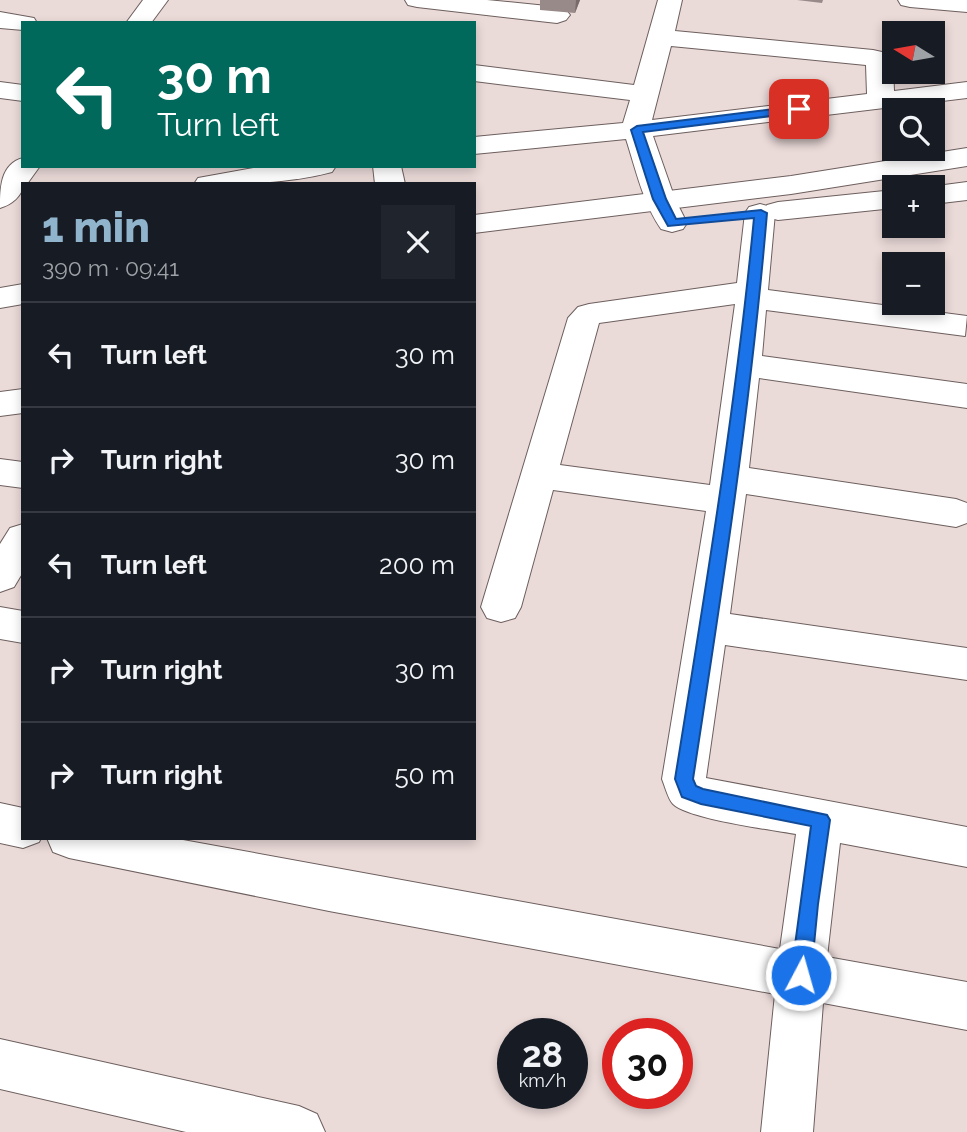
<!DOCTYPE html>
<meta charset="utf-8">
<style>
body{margin:0;font-family:Raleway,sans-serif;background:#20242c;color:#f1f3f6;height:100vh;display:flex;flex-direction:column;font-size:26px;white-space:nowrap}
*{box-sizing:border-box;margin:0}
p{font-size:23px;color:#9ea1a6}
.icon{flex:none;width:38px;height:38px;fill:none;stroke:currentColor;stroke-width:2;stroke-linecap:round;stroke-linejoin:round}
.map{position:relative;flex:1;overflow:hidden}
.details{position:absolute;left:21px;top:182px;width:455px;height:658px;display:flex;flex-direction:column;background:#171b24;border-radius:0px;box-shadow:0 4px 10px #0003}
.details>*{flex:none}
.top-card{position:absolute;left:21px;top:21px;width:455px;height:147px;border-radius:0px;box-shadow:0 4px 10px #0003;background:#00695c;color:#fff;overflow:hidden}
.needle{width:46px;rotate:281deg}
.controls{position:absolute;left:882px;top:21px;display:grid;gap:14px}
.controls a{display:grid;place-items:center;width:63px;height:63px;border-radius:0px;background:#171b24;box-shadow:0 4px 10px #0003;font-size:35px}
.speed{position:absolute;left:497px;top:1018px;display:flex;gap:14px;font-size:35px;font-weight:700;text-align:center}
.speed>*{display:grid;place-content:center;width:91px;height:91px;border-radius:50%;background:#171b24;box-shadow:0 4px 10px #0003;line-height:1}
.speed small{font-size:18px;font-weight:400}
.speed .limit{border:10px solid #d22;background:#fff;color:#111}
.pin{position:absolute;display:grid;place-items:center;width:60px;height:60px;color:#fff;margin:-30px;border-radius:14px;box-shadow:0 4px 10px #0006}
.me{position:absolute;width:77px;margin:-38px;rotate:6deg;stroke-linejoin:round;filter:drop-shadow(0 0 5px #0008)}
.turn{display:flex;align-items:center;gap:24px;height:147px;padding:0 21px;font-size:32px}
.turn .icon{width:91px;height:91px;stroke-width:2.5}
.turn b{display:block;font-size:49px;line-height:60px}
.round{display:grid;place-items:center;flex:none;width:74px;height:74px;border-radius:0px;background:#20242c}
.head{display:flex;align-items:center;justify-content:space-between;height:119px;padding:0 21px}
h1{font-size:42px;font-weight:800;line-height:52px;color:#91b4cd}
ul{padding:0;list-style:none}
li{display:flex;align-items:center;gap:21px;height:105px;padding:0 21px;border-top:2px solid #363941}
li div{flex:1}
li b{display:block;font-size:26px}
li em{font-style:normal}
.map>svg:first-child{display:block}
.lines{fill:none;stroke-linecap:round;stroke-linejoin:round}
.minor-casing{stroke:#6d5f5e;stroke-width:2}
.major-casing{stroke:#6d5f5e;stroke-width:2}
.minor{fill:#fff;fill-rule:evenodd}
.major{fill:#fff;fill-rule:evenodd}
.wall{fill:#988a89}
.shaded-wall{fill:#786b69}
.route{fill:#1a73e8;stroke:#114b97;stroke-width:2}
</style>
<div class="map">
<svg width="967" height="1132" viewBox="0 0 967 1132">
<rect width="100%" height="100%" fill="#eadad8"/>
<g class="lines">
<defs>
<g id="minor">
<polygon points="143,0 168,0 151,23 126,23"/>
<polygon points="405,0 487,0 557,7 566,10 570,15 566,20 557,23 417,7 408,5"/>
<path d="M658 0H682L675 31 873 50 882 52 893 64 894 91 967 82V98L653 136 675 199 687 223 683 229 672 232 661 229C643 203 636 170 626 139L474 154V137L623 123 630 100 474 81V65L634 85ZM671 46 866 65 867 94 652 120Z"/>
<polygon points="898,0 967,0 967,12 910,7 901,5"/>
<polygon points="0,12 34,18 37,23 23,23 23,30 0,28"/>
<polygon points="0,82 23,85 23,101 0,98"/>
<path d="M23 158V166H40L27 184H23C23 196 11 205 0 208 0 189 0 164 23 158Z"/>
<path d="M265 166H336L332 172C286 184 241 184 194 184L198 178Z"/>
<polygon points="373,166 401,166 405,184 375,184"/>
<path d="M760 204 771 207 775 213 768 290 967 316 965 336 766 310 762 356 967 384V408L759 378 749 468 956 499 967 503V523L956 527 746 494 730 614 967 648V680L725 645 706 778 967 827V867L840 843 827 957 967 982V1030L823 1003 813 1132H761L775 994 329 911 69 858 53 852 47 838H172L780 949 796 834C773 830 688 819 673 804 668 799 665 786 662 779L706 511 553 490 521 607 515 618 501 622 487 618 481 607 568 318 578 307 589 304 737 283 745 213 749 207ZM735 304 710 485 560 465 599 323Z"/>
<polygon points="23,389 23,413 0,416 0,392"/>
<polygon points="0,459 23,462 23,488 0,485"/>
<polygon points="23,524 23,572 14,587 0,592 0,544 10,528"/>
<polygon points="0,607 23,611 23,643 0,639"/>
<polygon points="0,803 23,808 23,838 41,838 39,842 23,848 0,843"/>
<polygon points="0,1039 299,1106 317,1114 325,1132 186,1132 0,1089"/>
</g>
<g id="major">
<polygon points="967,148 967,166 791,194 474,233 474,215 791,176"/>
<polygon points="967,182 967,200 933,204 933,187 929,187"/>
<polygon points="894,190 894,208 778,220 767,217 763,211 767,205 778,202"/>
<polygon points="23,284 23,304 0,308 0,288"/>
</g>
</defs>
<use href="#minor" class="minor-casing"/>
<use href="#major" class="major-casing"/>
<use href="#minor" class="minor"/>
<use href="#major" class="major"/>
</g>
<g class="wall">
<polygon points="540,0 580,0 575,13 540,10"/>
<polygon points="797,0 823,0 822,3"/>
</g>
<polygon class="shaded-wall" points="576,0 580,0 575,13"/>
<path class="route" d="M799 106 804 109 803 112 643 132 666 199 676 219 761 210 767 213C751 403 722 591 693 779L696 786 703 789 827 815 830 820 818 904 811 975 808 981 801 984 794 981 791 975 811 826 701 804 682 797 675 779C705 593 736 406 754 218L668 226 653 199 631 130 637 126Z"/>
</svg>
<div class="controls">
<a><svg class="needle" viewBox="-14 -14 28 28"><path d="M0-13l5 13h-10z" fill="#e53935"/><path d="M0 13l5-13h-10z" fill="#9ea1a6"/></svg></a>
<a><svg class="icon" aria-label="search" viewBox="0 0 24 24"><circle cx="10" cy="10" r="6"/><path d="M15 15l6 6"/></svg></a>
<a>+</a>
<a>−</a>
</div>
<div class="speed"><div>28<small>km/h</small></div><div class="limit">30</div></div>
<div class="pin" style="left:799px;top:109px;background:#d93025"><svg class="icon" aria-label="arrive" viewBox="0 0 24 24"><path d="M6 21V4h12l-3 4 3 4H6"/></svg></div>
<svg class="me" style="left:801px;top:975px" viewBox="-20 -20 40 40"><circle r="17" fill="#1a73e8" stroke="#fff" stroke-width="3"/><path d="M0-11L8 9 0 5-8 9z" fill="#fff"/></svg>
<div class="top-card">
<div class="turn"><svg class="icon" aria-label="left" viewBox="0 0 24 24"><path d="M17 20v-9H6M10 6l-5 5 5 5"/></svg><div><b>30 m</b>Turn left</div></div>
</div>
<section class="details">
<div class="head"><div><h1>1 min</h1><p>390 m · 09:41</p></div><a class="round"><svg class="icon" aria-label="close" viewBox="0 0 24 24"><path d="M6 6l12 12M18 6L6 18"/></svg></a></div>
<ul>
<li><svg class="icon" aria-label="left" viewBox="0 0 24 24"><path d="M17 20v-9H6M10 6l-5 5 5 5"/></svg><div><b>Turn left</b></div><em>30 m</em></li>
<li><svg class="icon" aria-label="right" viewBox="0 0 24 24"><path d="M7 20v-9h11M14 6l5 5-5 5"/></svg><div><b>Turn right</b></div><em>30 m</em></li>
<li><svg class="icon" aria-label="left" viewBox="0 0 24 24"><path d="M17 20v-9H6M10 6l-5 5 5 5"/></svg><div><b>Turn left</b></div><em>200 m</em></li>
<li><svg class="icon" aria-label="right" viewBox="0 0 24 24"><path d="M7 20v-9h11M14 6l5 5-5 5"/></svg><div><b>Turn right</b></div><em>30 m</em></li>
<li><svg class="icon" aria-label="right" viewBox="0 0 24 24"><path d="M7 20v-9h11M14 6l5 5-5 5"/></svg><div><b>Turn right</b></div><em>50 m</em></li>
</ul>
</section>
</div>
